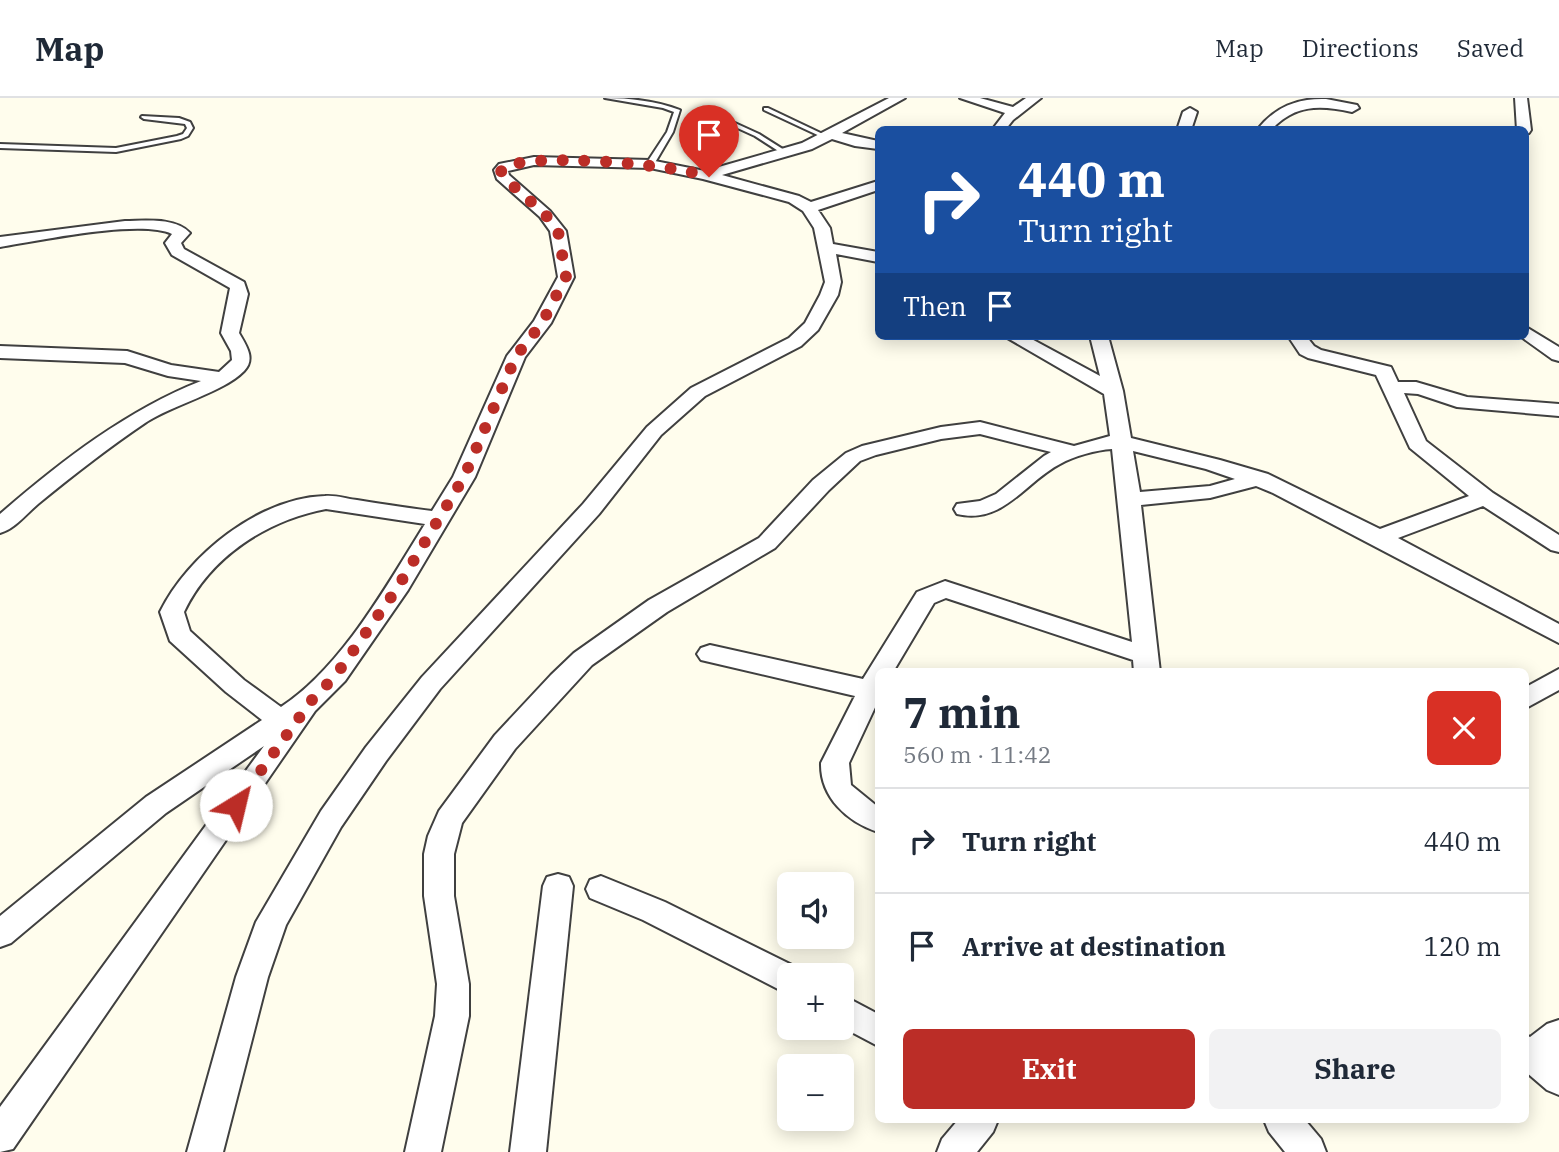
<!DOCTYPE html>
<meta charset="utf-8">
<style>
body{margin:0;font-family:"IBM Plex Serif",serif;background:#f2f2f3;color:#1f2937;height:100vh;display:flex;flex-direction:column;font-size:26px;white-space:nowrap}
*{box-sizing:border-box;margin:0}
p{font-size:23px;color:#747a83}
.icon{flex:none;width:38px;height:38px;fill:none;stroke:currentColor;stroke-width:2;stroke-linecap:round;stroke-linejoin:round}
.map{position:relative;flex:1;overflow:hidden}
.drawer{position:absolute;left:875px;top:570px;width:654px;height:455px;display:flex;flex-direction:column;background:#fff;border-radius:10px;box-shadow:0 4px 18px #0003}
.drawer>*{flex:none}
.banner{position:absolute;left:875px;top:28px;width:654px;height:214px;border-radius:10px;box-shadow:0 4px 18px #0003;background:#1a4fa0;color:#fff;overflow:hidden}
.tools{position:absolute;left:777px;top:774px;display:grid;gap:14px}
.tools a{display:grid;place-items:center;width:77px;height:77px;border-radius:10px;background:#fff;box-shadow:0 4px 18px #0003;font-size:35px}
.pin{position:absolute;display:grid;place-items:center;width:60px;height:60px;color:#fff;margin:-72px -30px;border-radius:50% 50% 50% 0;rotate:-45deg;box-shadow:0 0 7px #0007}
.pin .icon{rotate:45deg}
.me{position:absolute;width:77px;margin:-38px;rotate:36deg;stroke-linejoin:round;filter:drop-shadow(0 0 5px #0008)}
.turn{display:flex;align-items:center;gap:24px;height:147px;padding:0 28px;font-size:32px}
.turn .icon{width:91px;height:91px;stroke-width:2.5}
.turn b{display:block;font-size:49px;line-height:60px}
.then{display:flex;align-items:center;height:66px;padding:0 28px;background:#0003;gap:14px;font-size:26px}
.round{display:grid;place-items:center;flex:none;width:74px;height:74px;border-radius:10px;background:#f2f2f3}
.headline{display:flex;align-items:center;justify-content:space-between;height:119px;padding:0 28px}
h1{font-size:42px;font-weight:700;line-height:52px}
.action{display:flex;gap:14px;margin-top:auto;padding:14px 28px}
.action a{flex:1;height:80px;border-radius:10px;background:#bb2d27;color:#fff;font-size:28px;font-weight:700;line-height:80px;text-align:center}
.action a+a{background:#f2f2f3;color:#1f2937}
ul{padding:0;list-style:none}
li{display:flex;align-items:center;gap:21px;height:105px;padding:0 28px;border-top:2px solid #e0e1e3}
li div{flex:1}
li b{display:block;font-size:26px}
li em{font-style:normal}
header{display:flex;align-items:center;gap:42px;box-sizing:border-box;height:98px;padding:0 35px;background:#fff;border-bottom:2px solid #e0e1e3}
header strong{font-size:33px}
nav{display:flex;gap:38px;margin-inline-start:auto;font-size:24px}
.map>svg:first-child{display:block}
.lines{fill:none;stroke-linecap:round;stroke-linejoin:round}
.lane-casing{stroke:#404040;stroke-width:4}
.street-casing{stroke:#404040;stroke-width:4}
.lane{fill:#fff;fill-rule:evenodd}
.street{fill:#fff;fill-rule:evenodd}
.route{stroke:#bb2d27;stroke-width:12;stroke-dasharray:0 21.6}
</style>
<header>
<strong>Map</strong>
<nav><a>Map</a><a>Directions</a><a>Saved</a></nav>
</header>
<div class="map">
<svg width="1559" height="1054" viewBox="0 0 1559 1054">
<rect width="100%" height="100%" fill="#fffded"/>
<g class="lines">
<defs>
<g id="lane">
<path d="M605 0C630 0 656 3 680 12L673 34 653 68 646 66 667 34 674 14 663 10Z"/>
<polygon points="764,10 768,10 829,39 824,40 764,12"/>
<polygon points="709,15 713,15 759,36 789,55 783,56 755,38 709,17"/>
<polygon points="142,18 179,20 190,24 193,30 188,38 181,41 116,54 0,50 0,46 116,50 177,38 183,36 187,30 185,26 144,21 141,19"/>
</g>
<g id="street">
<path d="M889 0H905L842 35 878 43V51L855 48 832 41 812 51 722 77 799 98 811 104 878 83V92L818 112 830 130 833 146 878 154V164L836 156 841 184 838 197 818 232 801 248 705 298 661 337 599 416 440 591 386 663 341 729 286 827 268 879 223 1054H187L236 879 256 824 321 713 366 649 422 579 583 406 647 329 691 290 789 240 805 225 820 197 825 184 814 130 803 113 789 104 703 81 650 70 534 67 508 73 509 77 550 113 566 133 574 179 551 225 525 259 475 379 408 492 345 583 315 613 13 1051 0 1054V1009L264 648 166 715 11 845 0 849V818L146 699 262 622 226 594 170 543 160 514C188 457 259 400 325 398 336 397 347 401 357 402 382 406 407 410 432 413L453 379 507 258 534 223 558 179 550 133 540 119 497 81 494 72 499 66 534 59 650 62 705 73 802 45ZM326 411 425 426C387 487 342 569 281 609L244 582 190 533 184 514C210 459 267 422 326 411Z"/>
<polygon points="960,0 980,0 1013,9 1026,0 1041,0 1013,22 1005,32 992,32 1005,15"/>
<polygon points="1515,0 1527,0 1531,32 1529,35 1526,36 1526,32 1517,32"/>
<path d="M1326 1 1357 7 1359 10 1352 14C1320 7 1295 6 1271 32H1257C1275 9 1297 0 1326 1Z"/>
<polygon points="1190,10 1197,14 1191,32 1177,32 1183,14"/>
<path d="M125 123C145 123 175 119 190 135L181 145 184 151 244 184 248 196 239 235C246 247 256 261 244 273 224 294 172 307 145 325 108 350 72 378 38 406 26 416 15 431 0 435V416C60 364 127 312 201 283L168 278 125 265 0 260V248L127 253 171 267 219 274 232 262 231 253 221 235 230 190 172 157 165 145 172 136C140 121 38 143 0 149V139Z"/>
<polygon points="1526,229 1559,249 1559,263 1552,261 1520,238 1526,238"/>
<path d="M1004 238H1026L1100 278 1090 238H1108L1123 293 1131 340 1220 362 1268 376 1380 431 1469 398 1410 350 1376 277 1308 260 1300 256 1288 238H1306L1314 248 1321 252 1391 269 1398 284H1416L1467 299 1559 306V318L1457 309 1418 296 1404 295 1426 343 1493 395 1559 437V454L1551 452 1483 408 1398 440 1559 526V545L1273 395 1256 388 1210 400 1141 407 1160 574H1134L1133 562 946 500 934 505 893 574H878V603L849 665 851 687 878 709V734C847 724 820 699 821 665L855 598 701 562 697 556 701 550 710 547 863 581 917 494 945 483 1132 544 1112 351C1096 352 1074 358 1060 366 1025 384 1003 427 957 416L954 411 957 406 980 403 996 396 1044 358 1051 354 980 336 941 341 876 357 860 363 829 392 775 450 667 514 592 567 515 651 462 725 454 756V798L469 886V918L441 1054H405L435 918 437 886 424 798V756L428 738 439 713 495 637 551 577 574 555 649 502 759 440 813 382 846 355 862 348 941 329 980 324 1074 348 1110 338 1104 296ZM1133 353 1206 371 1235 381 1210 388 1140 394Z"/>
<polygon points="1559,571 1559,592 1526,610 1526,589"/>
<polygon points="558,776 569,779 573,788 546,1054 510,1054 543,788 547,779"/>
<polygon points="601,778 665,804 800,871 803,877 789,877 789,895 778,891 643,822 590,800 586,791 590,782"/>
<polygon points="842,897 878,916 878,948 842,929"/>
<polygon points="1559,922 1559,997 1547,992 1526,974 1526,937 1530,939 1547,926"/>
<polygon points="958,1022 998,1022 993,1034 977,1054 937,1054 942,1041"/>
<polygon points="1264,1022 1305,1022 1321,1041 1326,1054 1285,1054 1269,1034"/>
</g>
</defs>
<use href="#lane" class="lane-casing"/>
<use href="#street" class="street-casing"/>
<use href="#lane" class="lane"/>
<use href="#street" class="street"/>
</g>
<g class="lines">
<path class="route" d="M236 707 312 602 336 577 396 492 464 379 516 258 542 225 566 179 558 133 545 116 502 78 501 72C522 52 680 67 709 79"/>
</g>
</svg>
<div class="tools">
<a><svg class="icon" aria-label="sound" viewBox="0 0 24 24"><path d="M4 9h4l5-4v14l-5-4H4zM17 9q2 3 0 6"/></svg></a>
<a>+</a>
<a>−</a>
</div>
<div class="pin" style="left:709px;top:79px;background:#d93025"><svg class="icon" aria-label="arrive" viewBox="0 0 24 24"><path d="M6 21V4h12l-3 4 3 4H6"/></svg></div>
<svg class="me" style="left:236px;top:707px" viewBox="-20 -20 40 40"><circle r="19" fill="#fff"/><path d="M0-13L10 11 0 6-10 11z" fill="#bb2d27"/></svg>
<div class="banner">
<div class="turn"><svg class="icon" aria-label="right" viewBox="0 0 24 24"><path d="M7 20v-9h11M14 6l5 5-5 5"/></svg><div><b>440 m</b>Turn right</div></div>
<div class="then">Then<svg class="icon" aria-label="arrive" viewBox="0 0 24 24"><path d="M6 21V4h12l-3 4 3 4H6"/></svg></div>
</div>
<section class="drawer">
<div class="headline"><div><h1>7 min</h1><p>560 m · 11:42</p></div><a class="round" style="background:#d93025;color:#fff"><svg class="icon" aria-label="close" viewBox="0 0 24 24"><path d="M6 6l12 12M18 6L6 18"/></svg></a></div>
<ul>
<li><svg class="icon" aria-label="right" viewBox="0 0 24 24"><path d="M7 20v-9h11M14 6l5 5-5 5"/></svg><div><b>Turn right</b></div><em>440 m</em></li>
<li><svg class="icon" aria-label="arrive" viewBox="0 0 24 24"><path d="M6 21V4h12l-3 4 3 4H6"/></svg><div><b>Arrive at destination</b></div><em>120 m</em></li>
</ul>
<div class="action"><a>Exit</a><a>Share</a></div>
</section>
</div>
